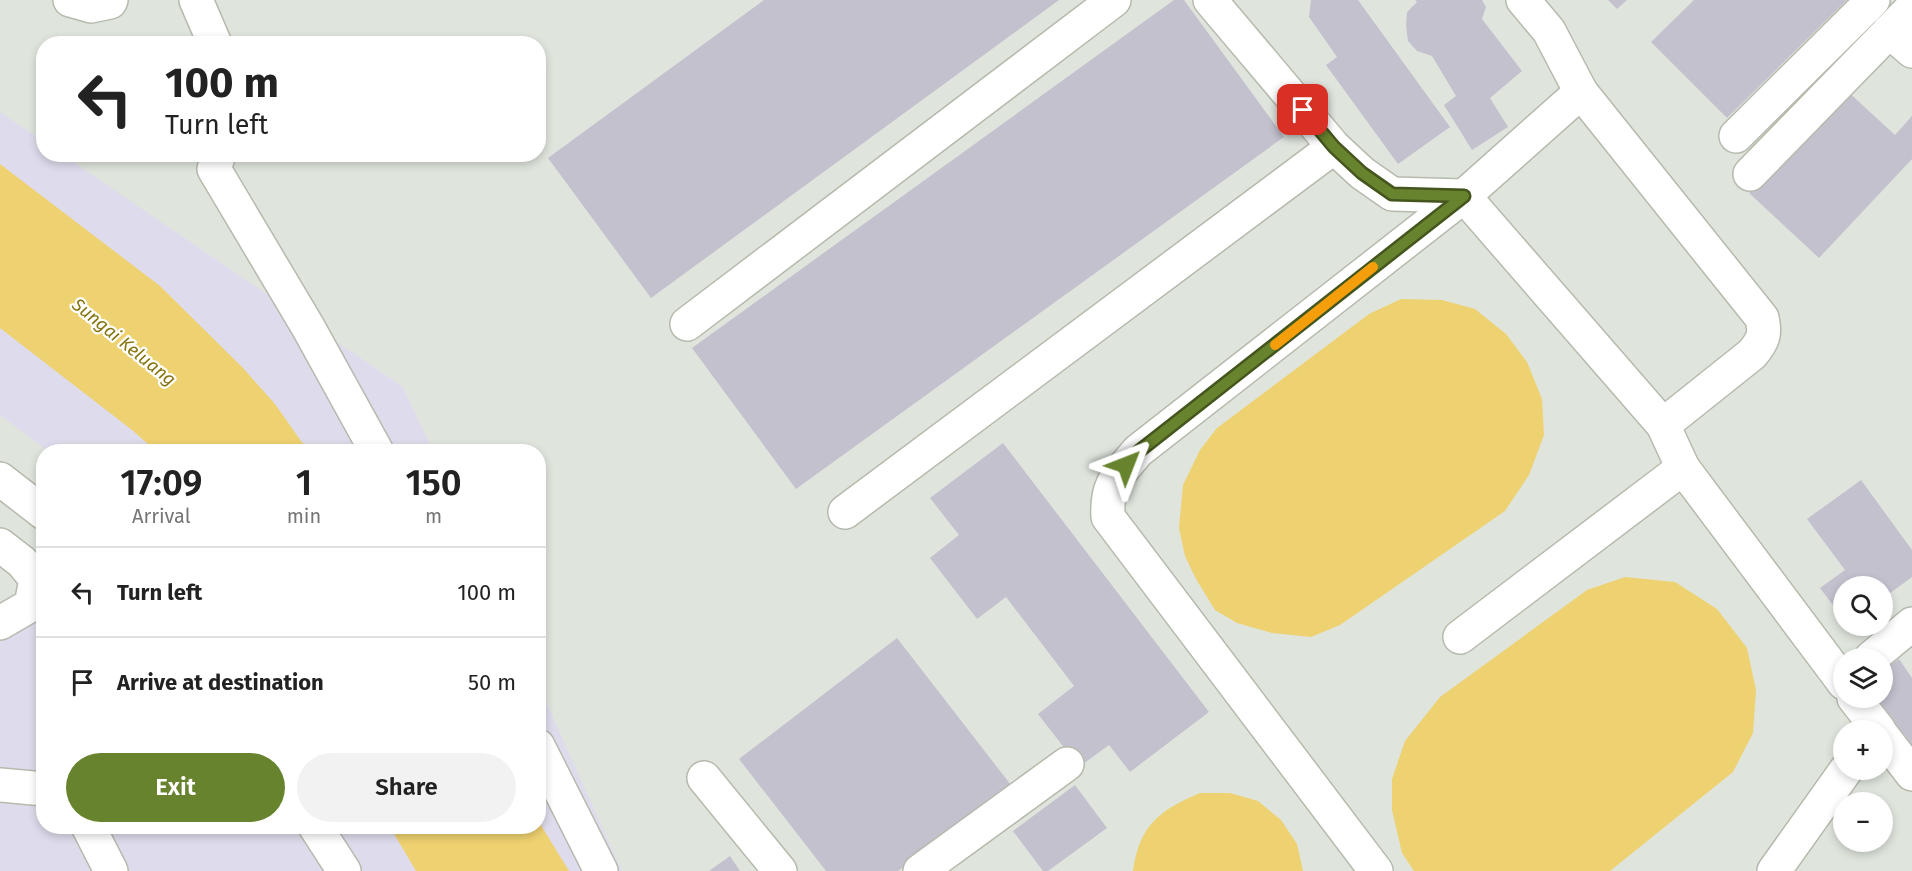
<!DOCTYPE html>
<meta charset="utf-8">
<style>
body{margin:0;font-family:"Fira Sans",sans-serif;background:#f2f2f2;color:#222;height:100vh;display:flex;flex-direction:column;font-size:22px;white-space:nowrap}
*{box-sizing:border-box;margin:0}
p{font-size:20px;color:#767676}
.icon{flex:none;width:33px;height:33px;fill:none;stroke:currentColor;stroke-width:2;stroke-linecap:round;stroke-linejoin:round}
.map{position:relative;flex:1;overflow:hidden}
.side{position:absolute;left:36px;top:444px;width:510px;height:390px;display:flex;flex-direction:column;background:#fff;border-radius:24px;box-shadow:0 3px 9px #0003}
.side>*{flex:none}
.guide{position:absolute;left:36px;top:36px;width:510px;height:126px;border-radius:24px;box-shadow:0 3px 9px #0003;background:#fff;color:#222;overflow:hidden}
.fabs{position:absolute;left:1833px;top:576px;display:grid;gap:12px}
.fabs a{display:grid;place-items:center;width:60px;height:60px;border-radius:50%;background:#fff;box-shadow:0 3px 9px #0003;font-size:30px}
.pin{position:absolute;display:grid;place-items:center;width:51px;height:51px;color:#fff;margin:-26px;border-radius:12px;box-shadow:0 3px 9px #0006}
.me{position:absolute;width:66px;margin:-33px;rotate:45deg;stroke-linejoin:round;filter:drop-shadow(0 0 4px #0008)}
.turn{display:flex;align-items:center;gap:21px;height:126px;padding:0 30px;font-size:27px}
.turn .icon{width:78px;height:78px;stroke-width:2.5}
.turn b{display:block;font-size:42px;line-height:51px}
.eta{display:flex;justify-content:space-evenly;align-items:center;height:102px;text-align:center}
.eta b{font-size:36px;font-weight:600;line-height:42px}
.action{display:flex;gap:12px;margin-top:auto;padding:12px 30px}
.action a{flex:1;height:69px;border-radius:36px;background:#68832e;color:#fff;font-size:24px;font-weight:600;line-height:69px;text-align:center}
.action a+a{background:#f2f2f2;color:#222}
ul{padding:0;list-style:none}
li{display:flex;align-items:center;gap:18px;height:90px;padding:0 30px;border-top:2px solid #e0e0e0}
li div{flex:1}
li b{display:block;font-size:22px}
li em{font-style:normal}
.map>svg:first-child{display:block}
.industrial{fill:#dfe5dd;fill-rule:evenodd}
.water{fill:#eed170}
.building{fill:#c3c1ce}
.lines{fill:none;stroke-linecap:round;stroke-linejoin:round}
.minor-casing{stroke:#b6baad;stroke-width:36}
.minor{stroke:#fff;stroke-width:33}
.route-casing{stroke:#44551e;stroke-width:15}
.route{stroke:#68832e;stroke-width:10}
.slow{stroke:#f59e0b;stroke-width:10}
.labels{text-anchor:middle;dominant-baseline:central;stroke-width:4.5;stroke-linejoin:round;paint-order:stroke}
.water-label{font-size:18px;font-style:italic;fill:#86740e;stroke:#fff}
</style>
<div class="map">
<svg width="1912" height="871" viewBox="0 0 1912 871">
<rect width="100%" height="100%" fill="#dedcec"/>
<g class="industrial">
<path d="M0 0H1912V871H622L539 686 538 452 433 451 403 387 63 155 538 154V44H44L43 141 0 112ZM1844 586H1882V626H1844ZM1844 658H1882V698H1844ZM1844 730H1882V770H1844ZM1844 802H1882V842H1844Z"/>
<polygon points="0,415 48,451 44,452 43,594 0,620"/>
</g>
<g class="water">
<polygon points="0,164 160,286 243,368 275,404 308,451 156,451 132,430 0,328"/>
<polygon points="1401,299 1442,300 1475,309 1506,334 1527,362 1542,399 1544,435 1529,475 1505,511 1340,625 1311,637 1272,633 1237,623 1215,610 1196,579 1185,556 1179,528 1183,485 1200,450 1217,428 1369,314"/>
<polygon points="1625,577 1675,582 1717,609 1747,648 1756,690 1753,733 1733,772 1610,871 1414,871 1402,853 1392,810 1392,779 1405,741 1440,697 1587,590"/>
<path d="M1200 793H1230L1258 801 1281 820 1297 844 1303 871H1133C1139 825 1160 810 1200 793Z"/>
<polygon points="539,822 569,871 416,871 390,827 538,826"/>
</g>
<g class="building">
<polygon points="764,0 1059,0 651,298 548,158"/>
<polygon points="1174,0 1184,0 1284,137 796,489 692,348"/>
<polygon points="1311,0 1358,0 1450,127 1398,164 1326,65 1337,57 1309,17"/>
<polygon points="1415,0 1482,0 1486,7 1482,19 1522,71 1490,98 1508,127 1472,150 1444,105 1456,96 1432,56 1417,51 1408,41 1406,26 1407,12 1417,2"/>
<polygon points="1608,0 1627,0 1617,9"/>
<polygon points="1694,0 1847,0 1727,118 1651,42"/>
<polygon points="1845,89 1895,135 1912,116 1912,159 1819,258 1749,193"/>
<polygon points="1003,443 1209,712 1130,772 1109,745 1079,767 1038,714 1074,686 1006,597 977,619 930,558 959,535 930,498"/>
<polygon points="1861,480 1912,550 1912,577 1882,599 1882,586 1844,586 1844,601 1835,608 1820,588 1845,570 1807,519"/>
<polygon points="897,638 1011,785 898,871 826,871 739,759"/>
<polygon points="1899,659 1912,678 1912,745 1877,698 1882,698 1882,671"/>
<polygon points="1075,785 1107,828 1048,871 1043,871 1013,831"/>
<polygon points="730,856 740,871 709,871"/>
</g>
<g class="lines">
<defs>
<g id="minor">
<polyline points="70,0 91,6 110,2 111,0"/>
<polyline points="196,0 215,44"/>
<polyline points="1210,0 1334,147 1362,173 1392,194 1464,196 1663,425 1683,468 1844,683"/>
<path d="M1523 0 1549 31 1581 92 1762 318C1766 334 1763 341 1752 354L1663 425"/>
<polyline points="1889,31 1912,51"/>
<polyline points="1736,136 1873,0"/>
<polyline points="219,154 214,169 308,327 377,452"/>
<polyline points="1750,174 1912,8"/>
<polyline points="687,324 1114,0"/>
<polyline points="0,479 44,513"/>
<polyline points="845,512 1334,147"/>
<polyline points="0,545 22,562 36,579 31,605 0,623"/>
<polyline points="1460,637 1683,468"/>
<polyline points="1871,658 1912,624"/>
<polyline points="1854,698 1879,730"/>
<polyline points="1882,735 1912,774"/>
<polyline points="538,746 601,871"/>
<polyline points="704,778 780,871"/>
<polyline points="0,785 44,789"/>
<polyline points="88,826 111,871"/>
<polyline points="315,826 344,871"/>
<polyline points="920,871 1067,764"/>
<path d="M1376 871 1108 517C1106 484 1118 475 1138 451L1464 196 1581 92"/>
<polyline points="1774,871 1846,770"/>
</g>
</defs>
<use href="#minor" class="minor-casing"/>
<use href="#minor" class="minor"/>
</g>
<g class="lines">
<defs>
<polyline id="route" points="1126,465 1138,452 1464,196 1392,194 1362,173 1334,147 1303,110"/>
</defs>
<use href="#route" class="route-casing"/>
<use href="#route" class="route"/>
<polyline class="slow" points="1275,345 1373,267"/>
</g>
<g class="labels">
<g class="water-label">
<text transform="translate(124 342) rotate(39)">Sungai Keluang</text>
</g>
</g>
</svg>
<div class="fabs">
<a><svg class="icon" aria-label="search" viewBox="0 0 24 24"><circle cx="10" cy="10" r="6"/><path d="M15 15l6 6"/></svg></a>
<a><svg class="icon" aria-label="layers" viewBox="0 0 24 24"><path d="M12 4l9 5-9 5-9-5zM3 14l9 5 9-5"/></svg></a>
<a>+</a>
<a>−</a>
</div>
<div class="pin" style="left:1303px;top:110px;background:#d93025"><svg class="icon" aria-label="arrive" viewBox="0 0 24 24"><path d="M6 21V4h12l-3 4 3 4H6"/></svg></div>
<svg class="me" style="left:1126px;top:465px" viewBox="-20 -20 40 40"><path d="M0-17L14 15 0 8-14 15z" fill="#68832e" stroke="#fff" stroke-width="4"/></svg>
<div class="guide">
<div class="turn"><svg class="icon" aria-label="left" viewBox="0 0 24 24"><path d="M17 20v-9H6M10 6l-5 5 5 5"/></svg><div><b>100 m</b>Turn left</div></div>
</div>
<section class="side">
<div class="eta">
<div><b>17:09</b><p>Arrival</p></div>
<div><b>1</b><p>min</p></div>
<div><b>150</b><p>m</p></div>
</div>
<ul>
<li><svg class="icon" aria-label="left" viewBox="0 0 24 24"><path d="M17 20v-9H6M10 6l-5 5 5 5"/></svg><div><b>Turn left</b></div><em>100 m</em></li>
<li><svg class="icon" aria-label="arrive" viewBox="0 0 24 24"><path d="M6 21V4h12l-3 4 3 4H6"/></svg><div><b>Arrive at destination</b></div><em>50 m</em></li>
</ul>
<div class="action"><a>Exit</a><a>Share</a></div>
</section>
</div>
